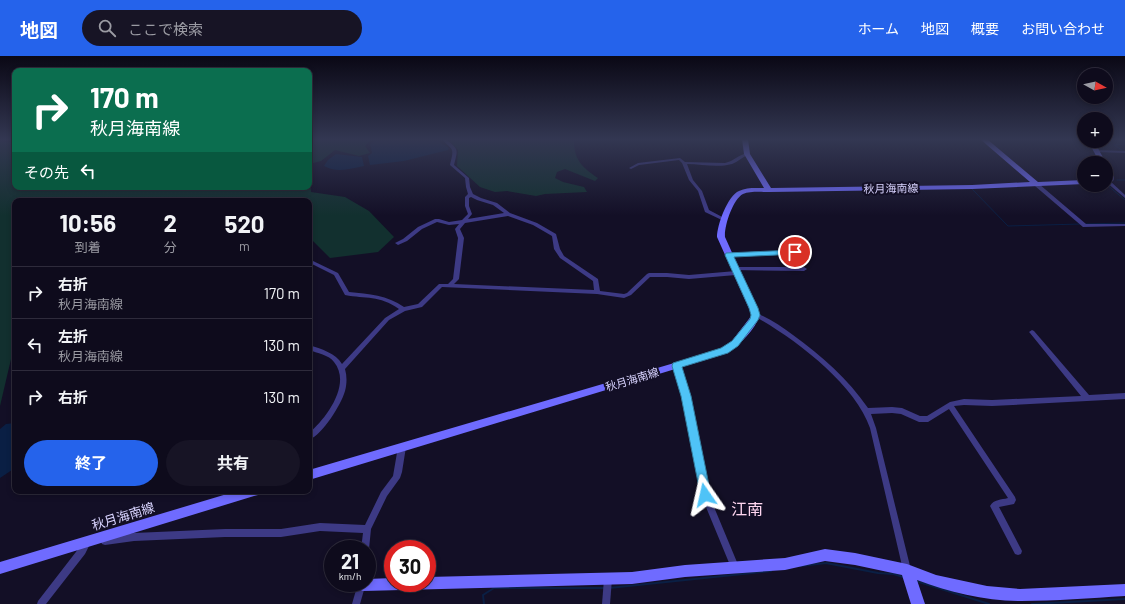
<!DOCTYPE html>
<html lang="ja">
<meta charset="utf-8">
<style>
body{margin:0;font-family:Barlow,"Noto Sans JP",sans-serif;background:#171425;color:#f1f3f6;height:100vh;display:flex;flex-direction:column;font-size:15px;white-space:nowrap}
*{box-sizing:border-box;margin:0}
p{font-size:13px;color:#9b9ba3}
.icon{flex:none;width:22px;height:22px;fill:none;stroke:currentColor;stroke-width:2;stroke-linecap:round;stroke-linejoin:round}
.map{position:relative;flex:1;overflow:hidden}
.details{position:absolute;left:12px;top:142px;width:300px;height:296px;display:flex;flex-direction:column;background:#0e0b1c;border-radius:8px;box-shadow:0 2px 6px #0003,0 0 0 1px #2e2b3b}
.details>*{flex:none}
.banner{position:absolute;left:12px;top:12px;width:300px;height:122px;border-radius:8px;box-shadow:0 2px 6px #0003,0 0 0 1px #2e2b3b;background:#0b6e4f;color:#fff;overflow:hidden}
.needle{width:26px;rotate:98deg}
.fabs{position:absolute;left:1077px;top:12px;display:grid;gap:8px}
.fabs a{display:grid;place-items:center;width:36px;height:36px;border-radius:50%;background:#0e0b1c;box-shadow:0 2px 6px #0003,0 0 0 1px #2e2b3b;font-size:20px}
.speed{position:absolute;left:324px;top:484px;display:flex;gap:8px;font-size:20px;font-weight:700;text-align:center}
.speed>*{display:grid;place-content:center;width:52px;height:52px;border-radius:50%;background:#0e0b1c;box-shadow:0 2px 6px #0003,0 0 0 1px #2e2b3b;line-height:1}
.speed small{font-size:10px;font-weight:400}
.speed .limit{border:6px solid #d22;background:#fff;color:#111}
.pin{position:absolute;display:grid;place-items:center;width:34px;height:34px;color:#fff;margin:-17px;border:2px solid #fff;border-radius:50%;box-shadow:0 1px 4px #0007}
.me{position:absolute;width:44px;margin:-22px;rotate:349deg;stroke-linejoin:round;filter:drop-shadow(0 0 3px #0008)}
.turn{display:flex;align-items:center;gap:14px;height:84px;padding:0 12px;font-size:18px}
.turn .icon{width:52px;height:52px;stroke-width:2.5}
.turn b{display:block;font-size:28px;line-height:34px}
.then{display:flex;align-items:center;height:38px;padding:0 12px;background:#0003;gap:8px;font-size:15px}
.eta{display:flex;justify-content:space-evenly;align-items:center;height:68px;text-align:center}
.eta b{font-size:24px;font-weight:700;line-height:28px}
.cta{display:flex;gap:8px;margin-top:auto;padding:8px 12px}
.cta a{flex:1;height:46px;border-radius:24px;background:#2563eb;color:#fff;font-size:16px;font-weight:700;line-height:46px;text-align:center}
.cta a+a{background:#171425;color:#f1f3f6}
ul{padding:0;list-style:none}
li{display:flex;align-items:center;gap:12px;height:52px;padding:0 12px;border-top:1px solid #2e2b3b}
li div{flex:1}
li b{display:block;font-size:15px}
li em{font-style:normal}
header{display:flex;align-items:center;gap:24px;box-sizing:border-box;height:56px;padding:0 20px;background:#2563eb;color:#fff}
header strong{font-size:19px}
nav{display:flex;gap:22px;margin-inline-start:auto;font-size:14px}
.search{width:280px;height:36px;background:#171425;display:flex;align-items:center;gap:10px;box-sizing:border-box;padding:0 14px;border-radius:22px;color:#9b9ba3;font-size:15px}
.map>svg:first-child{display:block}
.green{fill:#12302f}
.water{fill:#0a1f44}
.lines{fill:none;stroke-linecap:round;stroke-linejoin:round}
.stream-far1{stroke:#0a1f44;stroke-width:1}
.stream{stroke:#0a1f44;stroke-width:2}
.street{fill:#3d3a85;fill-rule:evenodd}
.secondary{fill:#6f6bff;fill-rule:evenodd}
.route{fill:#4fc3f7;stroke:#337fa1}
.labels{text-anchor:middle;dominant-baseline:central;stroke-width:4;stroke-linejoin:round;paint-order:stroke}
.street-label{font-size:11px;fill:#d9d4ff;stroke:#130f26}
.near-street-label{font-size:13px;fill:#d9d4ff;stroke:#130f26}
.near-quarter-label{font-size:16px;fill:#ffd6f0;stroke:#130f26}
</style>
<header>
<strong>地図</strong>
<div class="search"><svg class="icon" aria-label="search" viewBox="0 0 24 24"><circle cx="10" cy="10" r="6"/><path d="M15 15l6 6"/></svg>ここで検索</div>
<nav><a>ホーム</a><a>地図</a><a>概要</a><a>お問い合わせ</a></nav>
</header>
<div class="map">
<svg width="1125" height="548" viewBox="0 0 1125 548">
<rect width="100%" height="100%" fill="#130f26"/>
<g class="green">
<polygon points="309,83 371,83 365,90 370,97 359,100 335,94 321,105 309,108"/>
<path d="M448 83H572L574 85C574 104 583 112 598 122L595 125 565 113 557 116 555 122 563 126 584 131 587 136 545 138 536 140 507 135 495 136 480 131 457 110 458 94Z"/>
<polygon points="0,85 15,87 15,131 309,131 310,122 311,136 345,141 369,155 394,181 378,196 330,202 309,181 309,145 15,145 15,286 0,350"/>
</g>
<g class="water">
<polygon points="379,83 440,83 441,87 449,92 448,94 404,105 370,109 368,100 372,97 370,88 374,85"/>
<path d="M336 98 362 101 364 110C351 113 336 117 324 110L328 104Z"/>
<polygon points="15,367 15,412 0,422 0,373 6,368"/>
</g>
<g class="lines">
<g class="stream-far1">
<polyline points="1125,88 1114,89 1125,96"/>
<polyline points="1117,124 1125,124"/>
<polyline points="1106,128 1125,144"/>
<polyline points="972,133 1008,170 1081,168"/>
<polyline points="1085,168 1125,167"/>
</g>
<g class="stream">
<polyline points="800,510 826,507 878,517 894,518 903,521"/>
<polyline points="916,525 989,548"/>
<polyline points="609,532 771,515"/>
<polyline points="484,548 483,539 494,532 604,532"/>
<polyline points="1032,548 1125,543"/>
</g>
<g class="street">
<path d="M441 83H446C459 94 458 93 454 109L469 122 470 131 473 138 481 142 497 147 510 157 537 167 556 178 560 193 564 200 598 223 600 235 624 238 627 237 647 218 649 217H667L689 219 736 215 739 217 736 219 689 223 667 221H650L631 239 624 242 597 238 442 231 422 251 405 255 389 264 345 313C347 320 347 327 345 335 341 349 323 378 309 384V377C326 363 352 328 334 306 329 299 317 297 309 294V289C321 293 336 297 342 308L385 262 399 253C379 239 366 243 345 239L334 219 312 208 309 210V205H313L338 217 349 236C369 238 387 239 404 251L418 248 439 228H448L453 223 458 182 455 173 459 168 449 169 437 166 422 173 407 185 398 189 395 187 403 183 418 171 435 163H439L449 166 462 164 468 158 465 150V141L468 138 466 131 465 122 450 109C454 91 454 95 441 83ZM471 141 477 144 493 149 504 157 468 163 472 158 469 150V142ZM508 160 533 169 552 180 554 193 560 202 593 225 594 234 454 228 459 223 464 182 460 173 465 167Z"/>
<polygon points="1096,94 1125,95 1125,97 1097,96 1095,95"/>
<path d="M747 97H748V99C742 101 738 106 732 108 717 112 702 108 687 108L693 124 702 135 709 154 726 163V165H724L705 156 698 135 689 124 682 107 679 104 639 109 631 113 629 112 638 107 680 102 685 106 725 107C734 105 738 99 747 97Z"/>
<polygon points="1106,124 1109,124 1125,139 1125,142 1106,126"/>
<polygon points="1035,128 1039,128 1086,168 1125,168 1125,170 1083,171 1035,130"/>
<polygon points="795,194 798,196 797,197 729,201 726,199 729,197"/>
<polygon points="734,211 804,211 807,213 804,215 732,214 731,213 732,212"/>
<path d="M756 257C769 262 782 271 793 279 822 300 848 323 868 352L892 351 902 352 920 360H927L950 346 964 343 992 344 1081 340 1030 277 1029 276 1032 274 1034 275 1089 339 1125 337V343L992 350 964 349 954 350 1015 441 1016 444 1014 448 999 451 1022 495 1021 498 1018 499 1015 498 990 450C994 443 1001 444 1008 442L949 353 928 366H919L901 358 892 357 871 358 876 372 911 514 910 517 907 518 904 517 903 514 870 372C855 328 794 282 754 260L753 259 754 258Z"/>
<polygon points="674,308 678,308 679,310 689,339 709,439 739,511 738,514 735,515 732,514 701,439 683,339 673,310"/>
<polygon points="402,388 405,389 406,391 402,416 400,422 387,440 371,473 369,493 367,496 367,493 361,493 363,477 320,475 281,481 225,481 134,485 105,489 102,488 99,481 100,478 103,477 106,478 107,481 134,477 225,473 281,473 320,467 365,469 381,436 393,420 398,391 399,389"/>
<polygon points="87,482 90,483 91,486 85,498 46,548 37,548 38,545 79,492 84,483"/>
<polygon points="608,519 611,520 612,523 610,548 602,548 604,523 605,520"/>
<polygon points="358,527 366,527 360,548 352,548"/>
</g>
<g class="secondary">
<path d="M742 83H748L750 98 771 132 972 129 1030 126 980 83H987L1038 126 1084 124V128L972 133 769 136C761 136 750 135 743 138 733 143 724 170 725 181L760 259C755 274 740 288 728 297L309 424V414L722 293 732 285 752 259 717 181C717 169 728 139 739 135 747 131 756 132 764 132L744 98Z"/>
<polygon points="1088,85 1094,85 1106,107 1100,107"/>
<polygon points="1106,110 1108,111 1114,121 1113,125 1106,127 1108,121 1106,118"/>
<polygon points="237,435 260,435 258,439 254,440 0,518 0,506"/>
<path d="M825 493 855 497 907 508 936 519 987 530 1020 533 1125 528V540C1090 542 1056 545 1021 545 986 545 949 536 917 524L925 548H911L902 519 855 509 825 505 785 514 685 521 632 528 363 535 358 533 357 529V527H367V523L393 522V527H427V521L632 516 685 509 785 502Z"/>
</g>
</g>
<linearGradient id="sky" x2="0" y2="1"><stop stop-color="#0a0815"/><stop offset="0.52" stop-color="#333752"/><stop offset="1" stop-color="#333752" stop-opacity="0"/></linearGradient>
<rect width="1125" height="160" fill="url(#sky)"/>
<polygon class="route" points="795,194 798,195 798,198 734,201 758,252 760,259 758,264 738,290 728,297 682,311 691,340 711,439 709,442 705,444 701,442 681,340 672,310 673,307 721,292 732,285 750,263 751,259 749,252 725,199 726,197"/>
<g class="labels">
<g class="street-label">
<text transform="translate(891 132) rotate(-1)">秋月海南線</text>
<text transform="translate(632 323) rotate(-17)">秋月海南線</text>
</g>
<g class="near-street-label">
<text transform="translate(123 460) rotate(-17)">秋月海南線</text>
</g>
<g class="near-quarter-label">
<text x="747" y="452">江南</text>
</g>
</g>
</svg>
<div class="fabs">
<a><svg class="needle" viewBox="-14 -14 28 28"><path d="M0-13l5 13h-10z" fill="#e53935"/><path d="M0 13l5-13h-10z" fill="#9b9ba3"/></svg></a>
<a>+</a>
<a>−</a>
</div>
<div class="speed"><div>21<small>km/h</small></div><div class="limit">30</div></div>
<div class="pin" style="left:795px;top:196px;background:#d93025"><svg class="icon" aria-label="arrive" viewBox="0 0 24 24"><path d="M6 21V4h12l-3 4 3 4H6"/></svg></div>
<svg class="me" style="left:705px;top:439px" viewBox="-20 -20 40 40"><path d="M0-17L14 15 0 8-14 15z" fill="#4fc3f7" stroke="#fff" stroke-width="4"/></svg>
<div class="banner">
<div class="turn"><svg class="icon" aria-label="right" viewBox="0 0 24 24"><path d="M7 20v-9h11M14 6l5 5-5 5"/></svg><div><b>170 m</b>秋月海南線</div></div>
<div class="then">その先<svg class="icon" aria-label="left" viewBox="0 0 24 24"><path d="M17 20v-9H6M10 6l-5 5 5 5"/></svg></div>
</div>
<section class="details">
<div class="eta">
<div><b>10:56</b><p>到着</p></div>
<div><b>2</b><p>分</p></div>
<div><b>520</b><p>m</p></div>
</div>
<ul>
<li><svg class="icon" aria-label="right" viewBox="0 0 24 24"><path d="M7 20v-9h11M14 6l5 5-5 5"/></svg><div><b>右折</b><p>秋月海南線</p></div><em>170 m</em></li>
<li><svg class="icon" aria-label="left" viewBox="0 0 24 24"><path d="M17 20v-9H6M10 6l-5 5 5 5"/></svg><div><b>左折</b><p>秋月海南線</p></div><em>130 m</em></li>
<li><svg class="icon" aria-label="right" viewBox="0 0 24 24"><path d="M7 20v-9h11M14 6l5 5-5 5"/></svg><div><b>右折</b></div><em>130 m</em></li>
</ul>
<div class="cta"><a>終了</a><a>共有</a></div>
</section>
</div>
